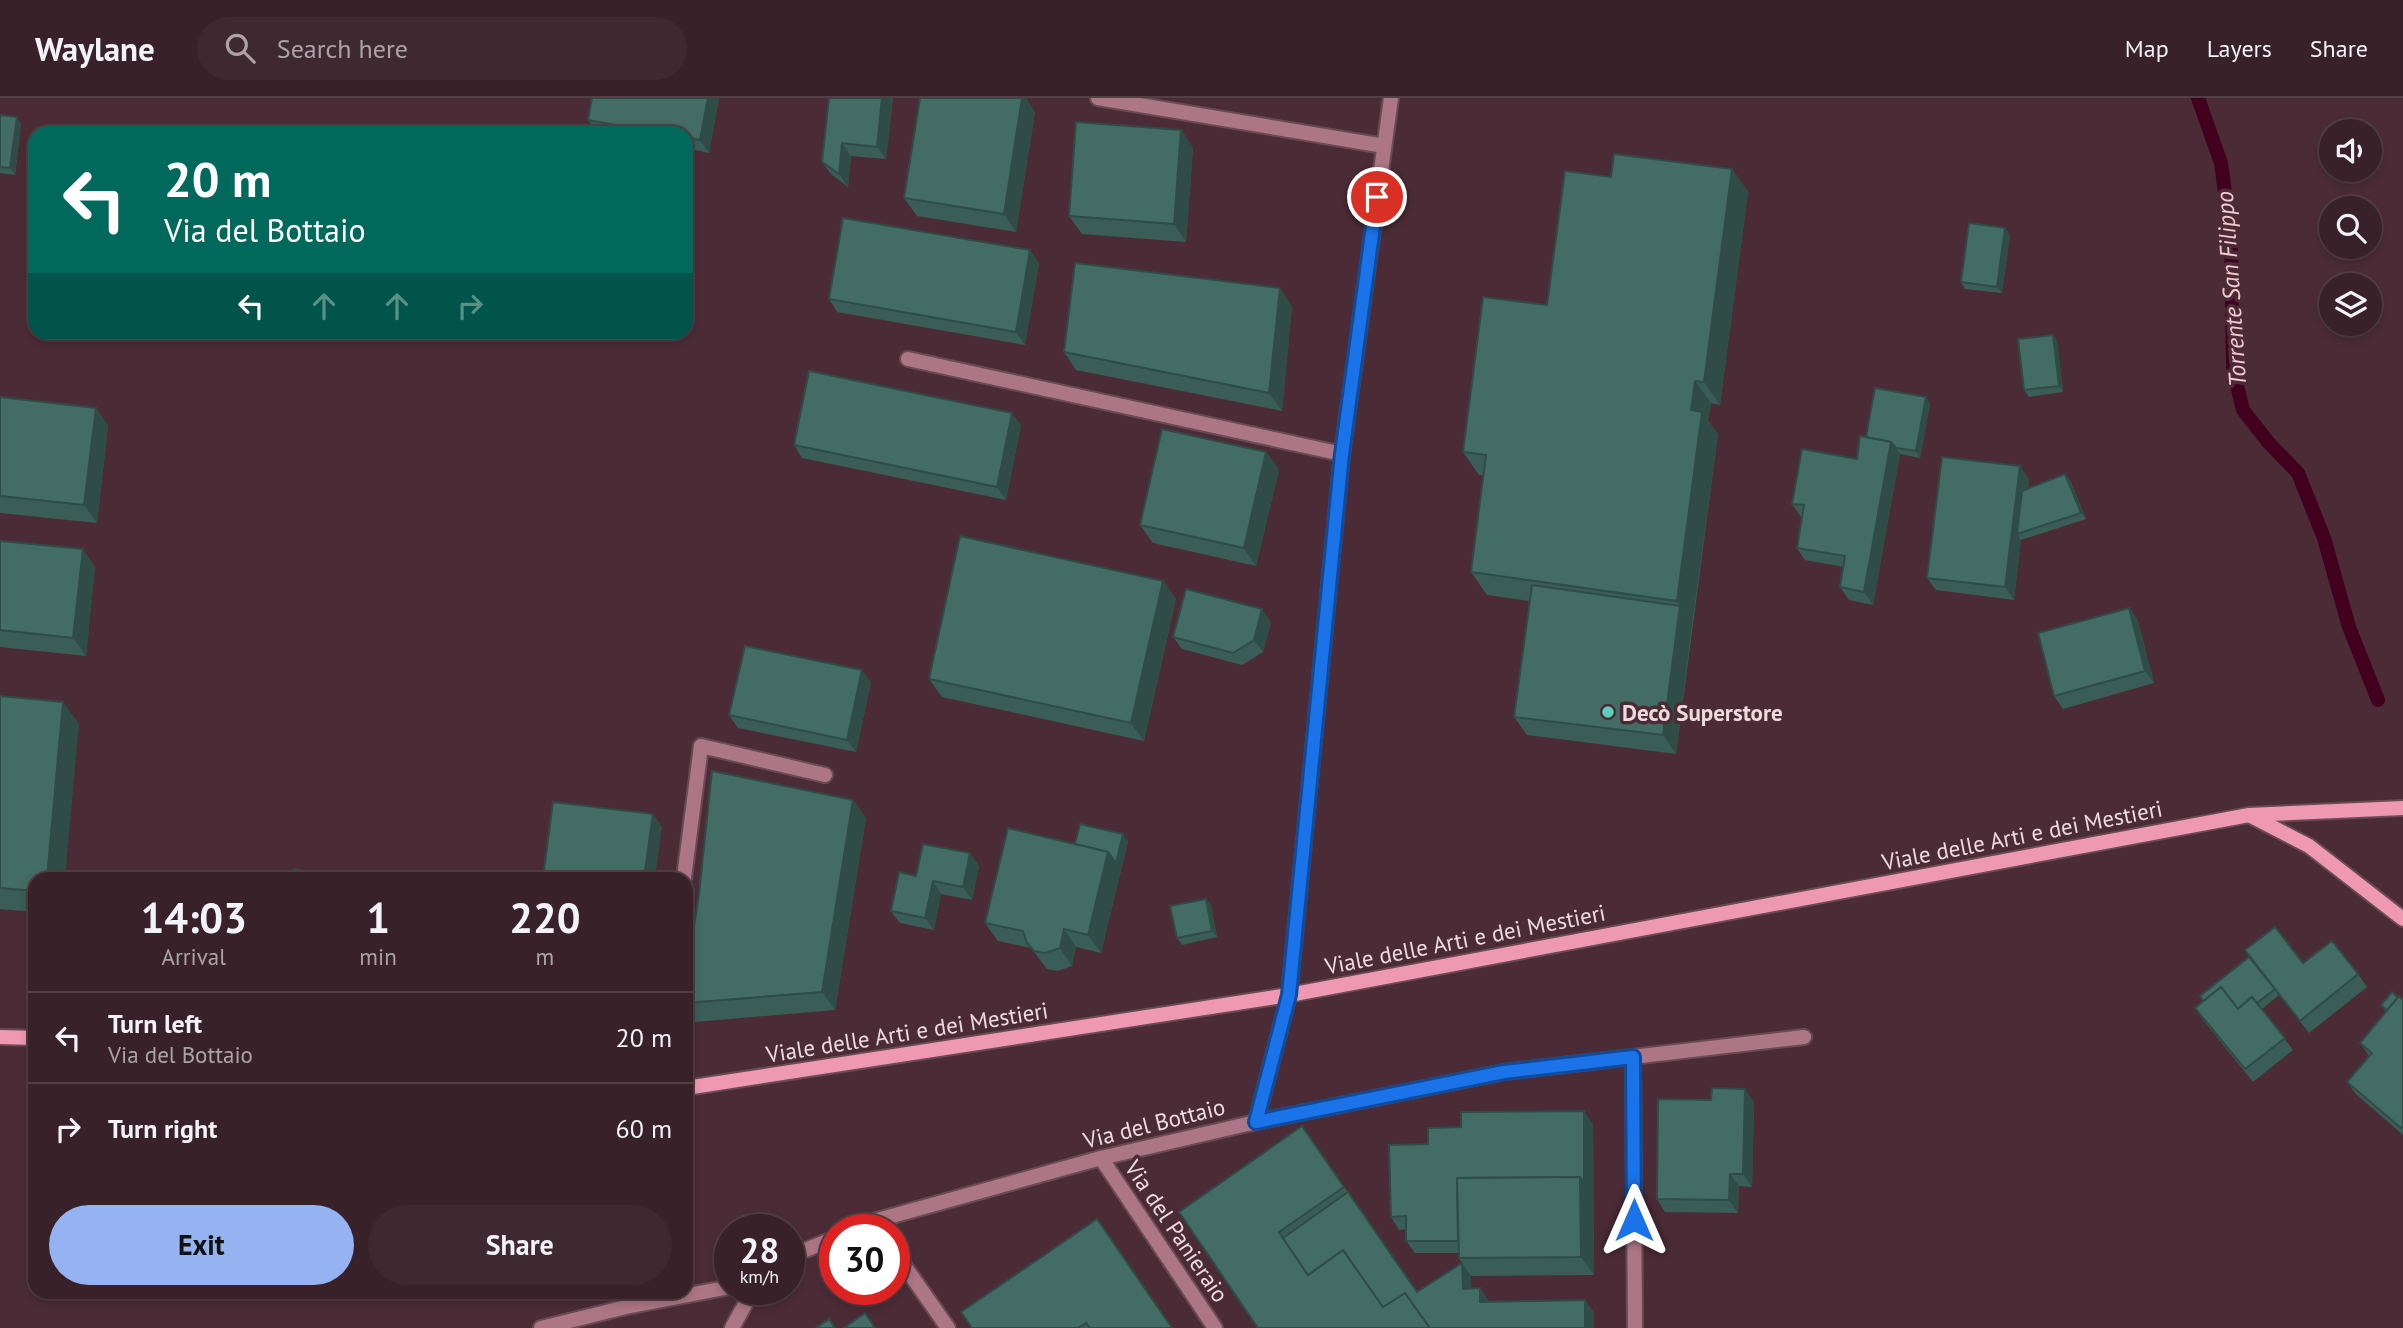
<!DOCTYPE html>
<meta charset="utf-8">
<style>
body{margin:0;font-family:"PT Sans",sans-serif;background:#3f2930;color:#f1f3f6;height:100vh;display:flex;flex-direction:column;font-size:26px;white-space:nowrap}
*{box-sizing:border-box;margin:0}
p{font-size:23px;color:#aba3a8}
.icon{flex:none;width:38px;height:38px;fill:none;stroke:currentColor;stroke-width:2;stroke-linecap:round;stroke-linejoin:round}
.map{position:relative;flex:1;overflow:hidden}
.panel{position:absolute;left:28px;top:774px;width:665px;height:427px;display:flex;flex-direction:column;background:#382128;border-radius:21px;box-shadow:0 4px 10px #0003,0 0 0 2px #523e45}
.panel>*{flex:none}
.banner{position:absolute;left:28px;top:28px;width:665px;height:214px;border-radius:21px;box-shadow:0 4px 10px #0003,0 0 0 2px #523e45;background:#00695c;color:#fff;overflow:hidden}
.controls{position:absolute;left:2319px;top:21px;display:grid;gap:14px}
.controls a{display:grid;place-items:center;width:63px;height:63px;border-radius:50%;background:#382128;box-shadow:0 4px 10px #0003,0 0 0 2px #523e45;font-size:35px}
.speed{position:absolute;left:714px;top:1116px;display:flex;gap:14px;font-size:35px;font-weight:700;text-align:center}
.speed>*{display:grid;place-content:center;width:91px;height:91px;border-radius:50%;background:#382128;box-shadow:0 4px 10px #0003,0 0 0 2px #523e45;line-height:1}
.speed small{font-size:18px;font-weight:400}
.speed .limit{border:10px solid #d22;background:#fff;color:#111}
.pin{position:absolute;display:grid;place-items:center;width:60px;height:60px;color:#fff;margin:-30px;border:4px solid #fff;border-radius:50%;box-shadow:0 2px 7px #0007}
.me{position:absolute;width:77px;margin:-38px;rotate:0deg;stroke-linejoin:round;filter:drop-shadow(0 0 5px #0008)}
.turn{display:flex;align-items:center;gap:24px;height:147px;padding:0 21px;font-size:32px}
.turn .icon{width:91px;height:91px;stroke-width:2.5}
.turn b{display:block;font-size:49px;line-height:60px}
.lanes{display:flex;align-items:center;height:66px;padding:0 21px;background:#0003;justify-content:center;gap:35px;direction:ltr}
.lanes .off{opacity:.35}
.eta{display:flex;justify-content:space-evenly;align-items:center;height:119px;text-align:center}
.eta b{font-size:42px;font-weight:800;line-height:49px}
.cta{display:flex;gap:14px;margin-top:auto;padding:14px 21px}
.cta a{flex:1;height:80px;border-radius:42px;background:#95b2f1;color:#111;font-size:28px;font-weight:800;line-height:80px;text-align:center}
.cta a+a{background:#3f2930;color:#f1f3f6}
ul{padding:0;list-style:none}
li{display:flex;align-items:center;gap:21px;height:91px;padding:0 21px;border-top:2px solid #523e45}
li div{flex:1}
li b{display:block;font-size:26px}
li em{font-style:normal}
header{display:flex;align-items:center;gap:42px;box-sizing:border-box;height:98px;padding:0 35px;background:#382128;border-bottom:2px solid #523e45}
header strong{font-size:33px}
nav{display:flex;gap:38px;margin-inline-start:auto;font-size:24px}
.search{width:490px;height:63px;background:#3f2930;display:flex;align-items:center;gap:18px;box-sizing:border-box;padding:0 24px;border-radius:38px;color:#aba3a8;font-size:26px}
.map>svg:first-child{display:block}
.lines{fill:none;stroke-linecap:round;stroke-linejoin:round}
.stream{stroke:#42001e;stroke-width:14}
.street-casing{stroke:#694b55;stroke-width:18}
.secondary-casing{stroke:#694b55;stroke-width:18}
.street{stroke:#ad7686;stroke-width:14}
.secondary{stroke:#ef98b3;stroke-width:14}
.wall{fill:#3a5d57}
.shaded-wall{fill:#2f4c47}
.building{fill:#436c65;stroke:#2f4c47;stroke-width:2}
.route-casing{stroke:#114b97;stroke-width:18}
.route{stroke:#1a73e8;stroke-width:12}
.poi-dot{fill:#5bcebc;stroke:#4b2c36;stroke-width:2.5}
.labels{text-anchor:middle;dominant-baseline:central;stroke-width:7;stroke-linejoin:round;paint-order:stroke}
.poi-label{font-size:23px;font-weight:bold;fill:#efdae0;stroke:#4b2c36;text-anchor:start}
.street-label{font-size:23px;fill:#efdae0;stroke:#4b2c36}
.water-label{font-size:24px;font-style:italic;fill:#f5c9d5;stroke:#4b2c36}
</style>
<header>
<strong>Waylane</strong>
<div class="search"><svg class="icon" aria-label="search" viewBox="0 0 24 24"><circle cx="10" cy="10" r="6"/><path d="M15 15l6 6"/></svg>Search here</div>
<nav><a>Map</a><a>Layers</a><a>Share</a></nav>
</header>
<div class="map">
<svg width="2403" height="1230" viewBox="0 0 2403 1230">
<rect width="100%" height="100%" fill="#4b2c36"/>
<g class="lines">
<polyline class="stream" points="2198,0 2221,65 2231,140 2233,271 2243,312 2268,344 2298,375 2324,440 2349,529 2378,602"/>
<defs>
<g id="street">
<polyline points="1098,0 1384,48"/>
<polyline points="908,261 1342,356"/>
<polyline points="684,780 701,648 825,677"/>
<polyline points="1633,959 1635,1230"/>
<polyline points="1256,1024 1289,897 1342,356 1391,0"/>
<polyline points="1101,1060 1215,1230"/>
<polyline points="853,1132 874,1123 1101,1060 1256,1024 1504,974 1804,939"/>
<polyline points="894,1153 948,1230"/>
<polyline points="789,1162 803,1153 835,1140"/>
<polyline points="541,1230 626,1209 730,1189"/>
<polyline points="732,1230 753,1192"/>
</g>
<g id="secondary">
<polyline points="2251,718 2309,748 2403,821"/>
<polyline points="0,939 35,940"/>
<polyline points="686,990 1289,897 2249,717 2403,710"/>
</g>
</defs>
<use href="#street" class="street-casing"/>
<use href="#secondary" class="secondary-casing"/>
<use href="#street" class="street"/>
<use href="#secondary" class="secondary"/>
</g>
<g class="wall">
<polygon points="592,0 719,0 709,55 686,50 686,35 597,35 588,22"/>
<polygon points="893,0 886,61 851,58 848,89 831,76 822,64"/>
<polygon points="920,0 1026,0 1035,14 1016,134 917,118 904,100"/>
<polygon points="0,17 21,26 15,77 0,75"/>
<polygon points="1181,32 1193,50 1186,144 1082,136 1069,118"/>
<polygon points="1732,71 1748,94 1720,307 1711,305 1708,323 1718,336 1676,656 1527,637 1514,619 1530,503 1487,497 1471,474 1484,377 1479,377 1463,354 1547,207 1611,79"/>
<polygon points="2005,130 2010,137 2002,195 1965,191 1961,184"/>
<polygon points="1039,165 1025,247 837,214 829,201"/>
<polygon points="1292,208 1282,313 1076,272 1064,254"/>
<polygon points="2053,237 2057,243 2063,294 2029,299 2024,292"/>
<polygon points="0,299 96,310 108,328 97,425 0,415"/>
<polygon points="1926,299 1930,306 1920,360 1900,356 1873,507 1849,502 1840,489 1844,469 1805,462 1797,450 1802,419 1801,419 1792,406 1857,361"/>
<polygon points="1021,327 1006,402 802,360 794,347"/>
<polygon points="1266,354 1279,372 1256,468 1153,445 1140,427"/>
<polygon points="2029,381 2028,390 2070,382 2086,421 2021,442 2014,502 1936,492 1927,480"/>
<polygon points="0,443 95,469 86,558 0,549"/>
<polygon points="1163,483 1176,501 1144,643 942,599 929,581"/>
<polygon points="2129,510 2138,523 2154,585 2063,611 2054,598"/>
<polygon points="1271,524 1263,554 1242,567 1182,551 1173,539"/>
<polygon points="871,584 856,654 738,630 729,617"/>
<polygon points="0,598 79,626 35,780 35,814 0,811"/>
<polygon points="853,702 866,720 835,912 695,924 686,911 686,880"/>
<polygon points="1128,743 1101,855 1076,849 1072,868 1058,873 1047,871 1031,850 998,843 985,825 1075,746"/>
<polygon points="970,755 979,768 972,802 941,796 934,832 900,825 891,813 916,778"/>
<polygon points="1211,807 1217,839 1182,847 1177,840"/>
<polygon points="2303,865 2358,876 2367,889 2309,935 2279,897 2262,911 2293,952 2253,984 2204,923 2195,910"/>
<polygon points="2398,900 2403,902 2403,1037 2356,996 2347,984 2369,958 2360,945 2386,914 2381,907"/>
<polygon points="1754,1004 1752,1089 1739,1088 1738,1115 1665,1114 1657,1101"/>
<polygon points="1593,1026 1594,1177 1471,1178 1471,1190 1489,1203 1489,1204 1585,1202 1594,1215 1594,1230 1258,1230 1302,1028 1417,1194 1462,1165 1459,1160 1459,1155 1415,1155 1406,1143 1406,1131 1399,1132 1391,1119 1428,1046"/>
<polygon points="961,1214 1172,1230 972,1230"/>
</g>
<g class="shaded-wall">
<polygon points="708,0 719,0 709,55 700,42"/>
<polygon points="882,0 893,0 886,61 877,49"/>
<polygon points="1022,0 1026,0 1035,14 1016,134 1004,116"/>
<polygon points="17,19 21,26 15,77 10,70"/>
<polygon points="1181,32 1193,50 1186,144 1174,126"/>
<polygon points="842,45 851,58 848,89 839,76"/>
<polygon points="1732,71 1748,94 1720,307 1704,284"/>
<polygon points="2005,130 2010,137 2002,195 1997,189"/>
<polygon points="1030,152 1039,165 1025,247 1016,234"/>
<polygon points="1280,190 1292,208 1282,313 1269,295"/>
<polygon points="2053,237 2057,243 2063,294 2059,288"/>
<polygon points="1695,283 1711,305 1708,323 1718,336 1692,526 1677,503 1691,312"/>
<polygon points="1926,299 1930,306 1920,360 1916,353"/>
<polygon points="96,310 108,328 97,425 84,407"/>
<polygon points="1012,315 1021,327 1006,402 997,389"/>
<polygon points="1891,344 1900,356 1873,507 1864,494"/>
<polygon points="1266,354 1279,372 1256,468 1244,450"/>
<polygon points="2020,368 2029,381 2022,434 2017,436 2021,442 2014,502 2005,489"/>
<polygon points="2065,376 2070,382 2086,421 2081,415"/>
<polygon points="83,451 95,469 86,558 73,540"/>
<polygon points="1163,483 1176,501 1144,643 1131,625"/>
<polygon points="1680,508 1692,526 1676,656 1663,637"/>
<polygon points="2129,510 2138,523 2154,585 2145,573"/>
<polygon points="1262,511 1271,524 1263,554 1254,542"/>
<polygon points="862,572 871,584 856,654 847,642"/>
<polygon points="63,604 79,626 65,780 47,780"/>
<polygon points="853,702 866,720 835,912 822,894"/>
<polygon points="653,716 662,729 655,780 644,780"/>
<polygon points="1123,736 1128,743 1101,855 1088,837 1108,754"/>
<polygon points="970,755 979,768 972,802 963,789"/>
<polygon points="933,783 941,796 934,832 925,820"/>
<polygon points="1206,801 1211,807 1217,839 1212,833"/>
<polygon points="1064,831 1076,849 1072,868 1060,850"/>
<polygon points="1745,991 1754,1004 1752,1089 1743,1076"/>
<polygon points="1584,1013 1593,1026 1594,1177 1581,1159 1580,1079"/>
<polygon points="1730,1076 1739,1088 1738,1115 1729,1102"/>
<polygon points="1462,1165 1471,1178 1472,1203 1463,1191"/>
<polygon points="1480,1190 1489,1203 1489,1217 1480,1204"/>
<polygon points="1585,1202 1594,1215 1594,1230 1585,1230"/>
</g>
<g class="building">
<polygon points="592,0 708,0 700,42 686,39 686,35 661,35 588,22"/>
<polygon points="829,0 882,0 877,49 842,45 839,76 822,64"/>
<polygon points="920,0 1022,0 1004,116 904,100"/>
<polygon points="0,17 17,19 10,70 0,69"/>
<polygon points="1076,24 1181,32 1174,126 1069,118"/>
<polygon points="1614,56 1732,71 1704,284 1695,283 1691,312 1702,314 1677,503 1471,474 1486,357 1463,354 1483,199 1547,207 1565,73 1611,79"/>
<polygon points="843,120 1030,152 1016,234 829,201"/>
<polygon points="1969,125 2005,130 1997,189 1961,184"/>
<polygon points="1075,165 1280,190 1269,295 1064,254"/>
<polygon points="2053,237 2059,288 2024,292 2018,241"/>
<polygon points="809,273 1012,315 997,389 794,347"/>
<polygon points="1875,290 1926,299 1916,353 1896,350 1891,344 1866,339"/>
<polygon points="0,299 96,310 84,407 0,398"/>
<polygon points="1162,331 1266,354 1244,450 1140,427"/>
<polygon points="1860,338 1891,344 1864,494 1840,489 1845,458 1797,450 1804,407 1792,406 1802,351 1857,361"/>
<polygon points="1942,359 2020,368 2005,489 1927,480"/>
<polygon points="2065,376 2081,415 2017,436 2022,393"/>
<polygon points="960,438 1163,483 1131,625 929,581"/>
<polygon points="0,443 83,451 73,540 0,532"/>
<polygon points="1532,487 1680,508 1663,637 1514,619"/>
<polygon points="1186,491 1262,511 1254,542 1233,555 1173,539"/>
<polygon points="2129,510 2145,573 2054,598 2038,535"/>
<polygon points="745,548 862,572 847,642 729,617"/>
<polygon points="0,598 63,604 47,780 35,780 35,793 0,790"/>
<polygon points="712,673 853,702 822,894 686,905 686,880 699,796"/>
<polygon points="553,704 653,716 644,780 543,780"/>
<polygon points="1080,726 1123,736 1116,765 1108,754 1075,746"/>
<polygon points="1008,730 1108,754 1088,837 1064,831 1060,850 1045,855 1034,853 1027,845 1023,833 985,825"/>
<polygon points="923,746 970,755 963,789 933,783 925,820 891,813 899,774 916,778"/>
<polygon points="294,771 351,780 292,780"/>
<polygon points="1206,801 1212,833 1177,840 1170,808"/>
<polygon points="2275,829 2303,865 2332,843 2358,876 2300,923 2245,852"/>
<polygon points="2249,859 2275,891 2257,905 2252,899 2238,911 2221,889 2204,903 2200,898"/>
<polygon points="2221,889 2238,911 2252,899 2285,940 2245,971 2195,910"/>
<polygon points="2392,894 2398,900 2387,912 2381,907"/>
<polygon points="2399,898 2403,902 2403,1028 2401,1030 2347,984 2372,955 2360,945"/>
<polygon points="1712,990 1745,991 1743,1076 1730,1076 1729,1102 1657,1101 1658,1001 1711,1002"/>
<polygon points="1584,1013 1584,1084 1580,1079 1457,1080 1458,1143 1406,1143 1406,1118 1391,1119 1389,1047 1428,1046 1428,1030 1461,1029 1461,1014"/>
<polygon points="1302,1028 1344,1089 1279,1134 1308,1177 1343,1152 1383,1209 1405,1195 1430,1230 1258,1230 1179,1114"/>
<polygon points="1580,1079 1581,1159 1459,1160 1457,1080"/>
<polygon points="1348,1094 1417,1194 1462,1165 1463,1191 1480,1190 1480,1204 1585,1202 1585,1230 1430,1230 1405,1195 1383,1209 1343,1152 1308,1177 1283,1140"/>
<polygon points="1097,1121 1172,1230 1090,1230 1086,1225 1078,1230 972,1230 961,1214"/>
<polygon points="865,1215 875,1230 844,1230"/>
<polygon points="829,1221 835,1230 816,1230"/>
</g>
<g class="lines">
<defs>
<polyline id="route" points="1377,99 1342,356 1289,897 1256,1024 1504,974 1633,959 1634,1122"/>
</defs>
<use href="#route" class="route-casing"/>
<use href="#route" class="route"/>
</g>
<circle class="poi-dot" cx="1608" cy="614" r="7"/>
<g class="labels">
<g class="poi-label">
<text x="1622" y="614">Decò Superstore</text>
</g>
<g class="street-label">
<text transform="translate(2022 737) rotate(-11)">Viale delle Arti e dei Mestieri</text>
<text transform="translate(1465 841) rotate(-11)">Viale delle Arti e dei Mestieri</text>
<text transform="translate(907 934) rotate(-9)">Viale delle Arti e dei Mestieri</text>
<text transform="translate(1154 1025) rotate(-14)">Via del Bottaio</text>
<text transform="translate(1177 1133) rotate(56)">Via del Panieraio</text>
</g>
<g class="water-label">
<text transform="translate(2231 191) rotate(-94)">Torrente San Filippo</text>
</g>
</g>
</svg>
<div class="controls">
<a><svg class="icon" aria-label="sound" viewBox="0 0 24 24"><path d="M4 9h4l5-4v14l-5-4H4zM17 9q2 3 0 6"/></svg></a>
<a><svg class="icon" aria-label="search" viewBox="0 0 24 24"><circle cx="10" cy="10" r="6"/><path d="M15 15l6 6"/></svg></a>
<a><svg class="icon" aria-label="layers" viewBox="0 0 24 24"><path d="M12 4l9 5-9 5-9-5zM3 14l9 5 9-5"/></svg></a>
</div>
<div class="speed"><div>28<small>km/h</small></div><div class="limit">30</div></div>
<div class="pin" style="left:1377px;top:99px;background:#d93025"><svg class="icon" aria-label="arrive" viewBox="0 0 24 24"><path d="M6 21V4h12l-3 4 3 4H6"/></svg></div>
<svg class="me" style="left:1634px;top:1122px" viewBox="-20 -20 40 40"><path d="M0-17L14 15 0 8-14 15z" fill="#1a73e8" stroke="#fff" stroke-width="4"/></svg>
<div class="banner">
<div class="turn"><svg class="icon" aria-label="left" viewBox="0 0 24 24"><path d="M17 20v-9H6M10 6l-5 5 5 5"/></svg><div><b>20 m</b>Via del Bottaio</div></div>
<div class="lanes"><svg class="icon" aria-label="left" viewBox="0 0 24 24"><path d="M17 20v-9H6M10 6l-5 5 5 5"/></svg><svg class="icon off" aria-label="ahead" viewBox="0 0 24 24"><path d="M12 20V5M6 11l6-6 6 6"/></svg><svg class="icon off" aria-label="ahead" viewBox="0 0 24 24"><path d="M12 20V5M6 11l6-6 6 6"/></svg><svg class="icon off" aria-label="right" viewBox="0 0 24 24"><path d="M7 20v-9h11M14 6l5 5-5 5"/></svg></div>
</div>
<section class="panel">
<div class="eta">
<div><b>14:03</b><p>Arrival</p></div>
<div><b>1</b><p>min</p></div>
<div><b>220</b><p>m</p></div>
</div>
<ul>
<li><svg class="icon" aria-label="left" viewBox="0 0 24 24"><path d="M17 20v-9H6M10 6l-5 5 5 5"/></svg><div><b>Turn left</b><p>Via del Bottaio</p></div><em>20 m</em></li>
<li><svg class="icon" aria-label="right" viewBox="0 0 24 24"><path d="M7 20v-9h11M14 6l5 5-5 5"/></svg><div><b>Turn right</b></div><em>60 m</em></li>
</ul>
<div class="cta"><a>Exit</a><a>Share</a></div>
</section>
</div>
